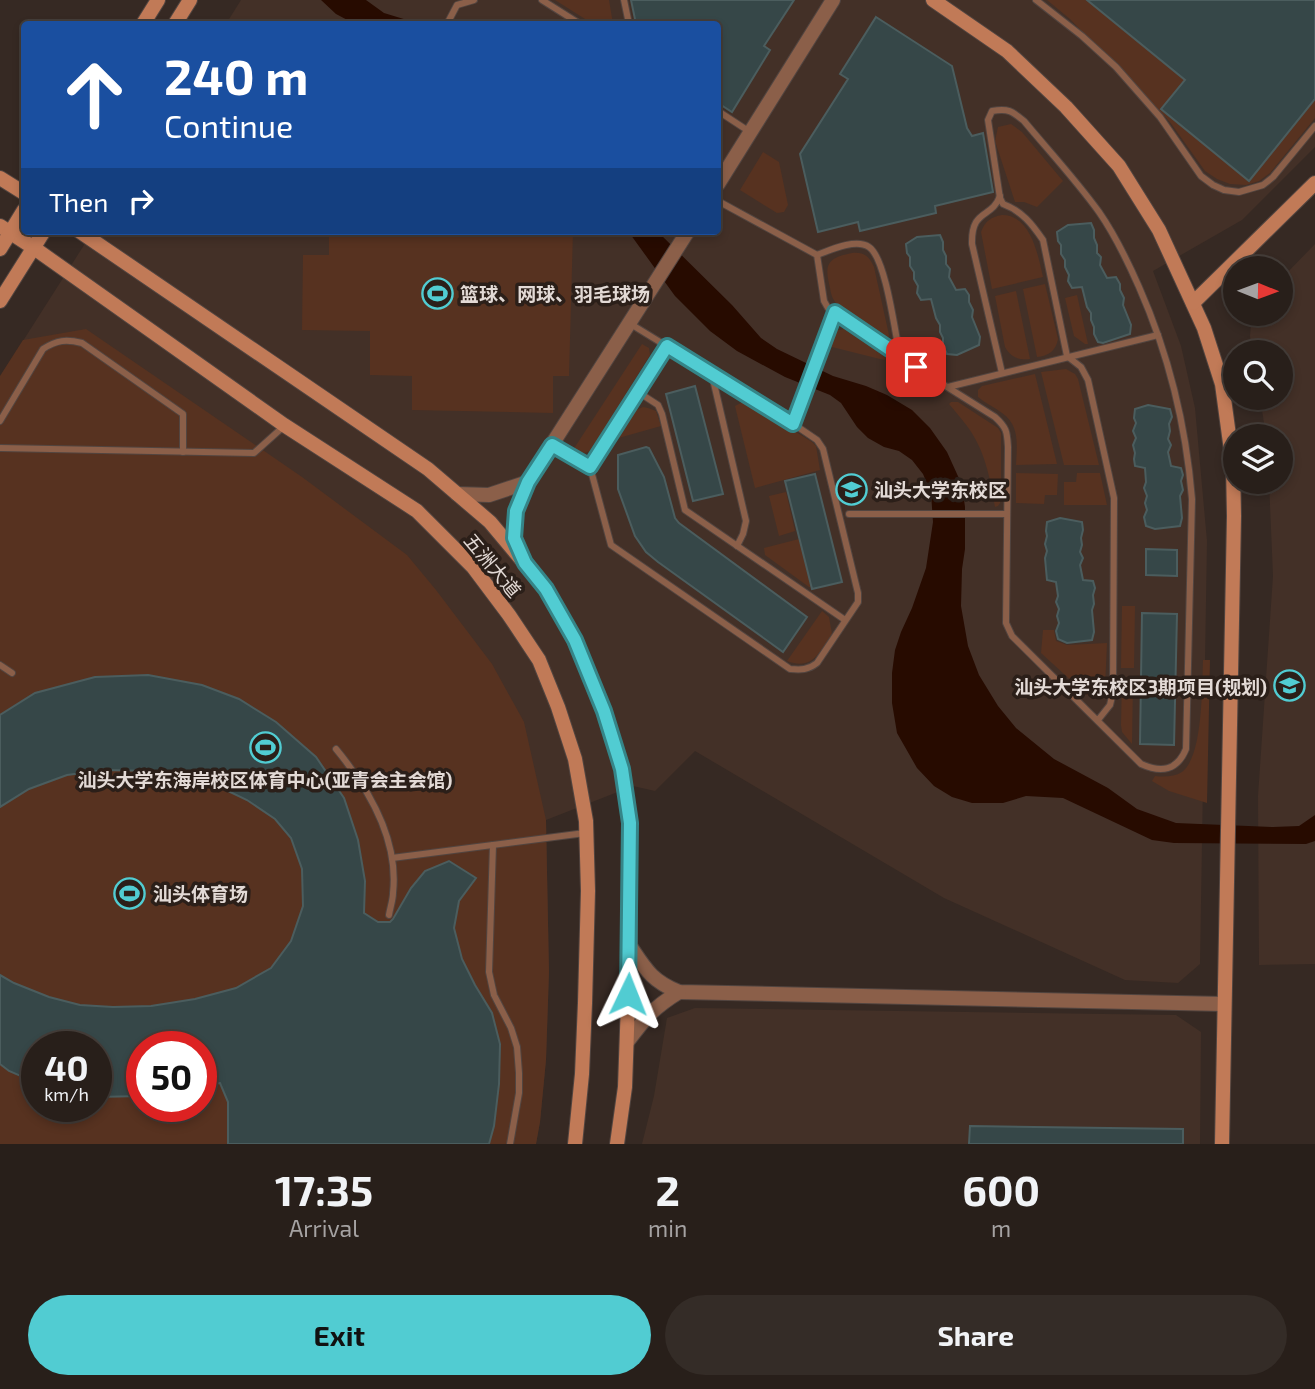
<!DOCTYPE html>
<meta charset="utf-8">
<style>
body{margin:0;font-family:"Exo 2","Noto Sans SC",sans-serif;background:#342c27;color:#f1f3f6;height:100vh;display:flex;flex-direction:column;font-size:26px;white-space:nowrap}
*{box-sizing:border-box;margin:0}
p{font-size:23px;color:#a5a2a2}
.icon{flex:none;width:38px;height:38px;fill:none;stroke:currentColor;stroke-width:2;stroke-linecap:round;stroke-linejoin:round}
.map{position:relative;height:1144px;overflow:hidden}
.details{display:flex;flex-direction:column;background:#281f1a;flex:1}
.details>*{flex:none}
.top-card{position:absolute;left:21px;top:21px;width:700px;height:214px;border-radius:7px;box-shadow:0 4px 10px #0003,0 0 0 2px #443d39;background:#1a4fa0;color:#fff;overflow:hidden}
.needle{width:46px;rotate:91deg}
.fabs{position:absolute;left:1223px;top:256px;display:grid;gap:14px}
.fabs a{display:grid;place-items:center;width:70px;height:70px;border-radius:50%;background:#281f1a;box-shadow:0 4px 10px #0003,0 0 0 2px #443d39;font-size:35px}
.speed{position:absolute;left:21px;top:1031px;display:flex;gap:14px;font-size:35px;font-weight:700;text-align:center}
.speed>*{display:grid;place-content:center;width:91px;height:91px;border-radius:50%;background:#281f1a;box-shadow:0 4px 10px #0003,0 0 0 2px #443d39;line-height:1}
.speed small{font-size:18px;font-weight:400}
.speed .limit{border:10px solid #d22;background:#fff;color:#111}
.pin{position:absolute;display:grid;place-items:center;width:60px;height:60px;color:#fff;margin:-30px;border-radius:14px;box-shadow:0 4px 10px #0006}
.me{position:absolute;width:77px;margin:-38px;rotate:2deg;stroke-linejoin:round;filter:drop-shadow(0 0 5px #0008)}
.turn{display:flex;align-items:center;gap:24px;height:147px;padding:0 28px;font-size:32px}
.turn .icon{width:91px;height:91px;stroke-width:2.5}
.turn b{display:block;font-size:49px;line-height:60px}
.then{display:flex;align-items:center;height:66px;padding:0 28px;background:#0003;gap:14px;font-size:26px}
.eta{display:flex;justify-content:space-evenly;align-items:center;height:119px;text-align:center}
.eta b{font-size:42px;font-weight:700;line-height:49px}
.cta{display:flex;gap:14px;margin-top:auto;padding:14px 28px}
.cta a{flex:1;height:80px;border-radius:42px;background:#51ccd2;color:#111;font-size:28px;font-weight:700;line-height:80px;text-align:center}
.cta a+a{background:#342c27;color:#f1f3f6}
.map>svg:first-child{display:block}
.built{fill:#433027;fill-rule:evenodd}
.green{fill:#573220;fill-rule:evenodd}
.water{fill:#270b00}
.building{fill:#364748;stroke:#4b5d5e;stroke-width:2}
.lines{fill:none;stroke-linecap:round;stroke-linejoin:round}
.service-casing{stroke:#524540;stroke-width:8}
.tertiary-casing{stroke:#524540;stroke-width:16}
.secondary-casing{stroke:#524540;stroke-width:16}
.service{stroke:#8b5f49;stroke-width:6}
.tertiary{stroke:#8b5f49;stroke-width:14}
.secondary{stroke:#c17a57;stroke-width:14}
.route-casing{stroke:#358588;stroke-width:18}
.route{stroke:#51ccd2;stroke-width:12}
.labels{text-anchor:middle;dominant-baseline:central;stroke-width:7;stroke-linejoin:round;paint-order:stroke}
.poi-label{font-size:19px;font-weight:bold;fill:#e3dad6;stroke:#2b1f19;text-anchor:start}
.street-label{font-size:19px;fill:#e3dad6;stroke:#2b1f19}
</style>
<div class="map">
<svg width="1315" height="1144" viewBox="0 0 1315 1144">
<rect width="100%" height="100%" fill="#362923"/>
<g class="built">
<path d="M241 0H1315V147L1242 220 1153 271 1181 346 1195 408 1207 541 1200 964 1178 983 1125 980 944 898 695 751 655 791 633 786 546 820 549 972 546 1060 540 1122 536 1144H0V377L93 231H718V24H226ZM37 1046H96V1106H37ZM142 1046H201V1106H142Z"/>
<polygon points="1315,244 1315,964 1259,965 1258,796 1273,576 1269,481 1281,481 1281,436 1266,436 1260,397 1281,397 1281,352 1252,352 1250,336 1252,313 1281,313 1281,279"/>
<polygon points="695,1008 1176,1015 1201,1032 1200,1144 642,1144 654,1096 667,1018"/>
</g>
<g class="green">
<polygon points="555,0 609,0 613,24 593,24"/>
<polygon points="1047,0 1095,0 1092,4 1185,80 1162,108 1249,180 1315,99 1315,118 1270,173 1259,181 1246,185 1230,184 1217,179 1205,171 1170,122 1070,19"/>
<polygon points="1011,124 1022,132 1063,181 1037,207 1024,202 1015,202 995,141 998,127"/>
<polygon points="763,152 779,162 788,205 784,212 777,213 740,190"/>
<path d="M1002 215C1031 215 1038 255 1043 277L992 289 981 232C985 221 991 217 1002 215Z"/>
<polygon points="329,231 573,231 569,376 553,376 553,413 412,410 412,376 370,375 370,331 302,330 303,255 329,255"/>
<path d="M852 253C864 252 869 256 874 267L889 335 888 338C875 331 846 313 836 303 832 298 831 294 830 288 824 264 827 258 852 253Z"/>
<path d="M1045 284 1058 339C1056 351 1048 356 1037 357L1023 289Z"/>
<path d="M1016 291 1030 359C1019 360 1011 358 1005 347L995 296Z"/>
<polygon points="1077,295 1088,344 1085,344 1074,336 1065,298"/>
<path d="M86 329 302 477 407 555 436 590 492 664 524 722 546 820 549 972 546 1060 540 1122 536 1144H0V376L23 340ZM37 1046H96V1106H37ZM142 1046H201V1106H142Z"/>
<polygon points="844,329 884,356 886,359 884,360 828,346 833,331"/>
<polygon points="642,344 649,348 650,355 590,451 585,453 573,450"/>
<polygon points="1066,369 1075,374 1078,379 1099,465 1064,465 1041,372"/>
<path d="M1035 374 1057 464H1056L1016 465C1017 446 1020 425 1002 413 994 407 985 403 978 397V390L982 386Z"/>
<polygon points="743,402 751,404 812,442 816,446 820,470 755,488 735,406"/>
<path d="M951 402H958L998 428 1001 433V497L1000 503 998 506 995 507C990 478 985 450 967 426 961 418 955 411 949 404Z"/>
<polygon points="643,407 648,408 656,411 661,426 615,439 631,412"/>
<polygon points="1016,473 1058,474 1057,495 1045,495 1044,504 1016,503"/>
<polygon points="1077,473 1100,473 1107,505 1064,505 1064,482 1076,482"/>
<polygon points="786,492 795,531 779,536 769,496"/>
<polygon points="799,539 811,587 809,587 765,555 764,548"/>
<polygon points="1122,606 1135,606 1134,668 1121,668"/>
<path d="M822 611 829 617 832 634C820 652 812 671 787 661Z"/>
<path d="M1043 630H1054L1056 641 1067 645 1107 643 1105 688C1100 694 1095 698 1087 695L1041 653Z"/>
<path d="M1203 660H1210L1207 803 1169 791 1152 781 1155 776C1164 777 1174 777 1182 772 1203 757 1202 685 1203 660Z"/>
<polygon points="1122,680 1133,681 1132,744 1122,732 1121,725"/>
</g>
<g class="water">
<polygon points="321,0 366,0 384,13 420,24 355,24 336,14"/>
<polygon points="628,231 657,231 732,305 761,338 777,349 833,376 866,386 887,395 912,410 930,428 947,452 962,485 965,507 965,549 962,569 961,606 968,646 979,675 998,706 1016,728 1054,759 1108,788 1137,809 1176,823 1273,827 1299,826 1315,815 1315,841 1306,844 1174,843 1152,840 1063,798 1026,796 1003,803 972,803 952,797 934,786 917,768 897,733 892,703 892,673 895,650 901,632 912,608 926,568 933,522 931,493 923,474 912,460 899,451 884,447 868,438 857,427 841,403 830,395 785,377 737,351 710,331 675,296"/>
</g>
<g class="building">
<polygon points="631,0 794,0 764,46 770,50 732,112 718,103 718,24 636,24"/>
<polygon points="1087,0 1315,0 1315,99 1249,181 1161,109 1185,80"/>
<polygon points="876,17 952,66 967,128 972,136 983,133 993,192 935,206 936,213 860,231 858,222 818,232 800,154 848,79 840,74"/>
<polygon points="1091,223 1094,230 1094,238 1097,245 1097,253 1101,257 1100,265 1107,278 1116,277 1120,284 1120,290 1124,298 1123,305 1131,325 1130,334 1103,343 1098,342 1094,334 1094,327 1091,320 1091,313 1087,307 1082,287 1072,288 1068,281 1069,275 1065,267 1065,260 1061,254 1061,245 1058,241 1057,232 1068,225"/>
<polygon points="940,235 943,242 943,250 946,256 946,264 950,269 949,277 956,290 965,289 969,295 969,302 973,310 972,317 980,337 979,345 957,355 947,354 943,346 943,338 940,332 940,325 936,318 931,299 921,300 917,293 918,286 914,279 914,272 910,266 910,257 907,253 906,244 917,237"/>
<polygon points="695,386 723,494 693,501 666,394"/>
<polygon points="1148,405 1170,409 1172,417 1169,424 1170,431 1168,439 1171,445 1168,452 1171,466 1181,468 1183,475 1181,481 1183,490 1180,496 1182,518 1180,526 1155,529 1146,526 1144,517 1147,510 1145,503 1147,496 1144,488 1146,482 1145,468 1135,466 1134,459 1135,453 1133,445 1136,438 1133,431 1136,423 1134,418 1135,409"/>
<polygon points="646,447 649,448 664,477 675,518 679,523 807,617 783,652 658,562 646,552 635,536 618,489 618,455"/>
<polygon points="815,474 842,582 812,589 785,481"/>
<polygon points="1060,518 1082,522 1083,530 1081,538 1082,545 1080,552 1083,558 1080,565 1083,580 1093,581 1095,588 1093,595 1094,604 1092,610 1094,632 1092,640 1067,643 1058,639 1056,631 1059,623 1057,616 1059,609 1056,602 1058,596 1056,582 1047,580 1045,558 1047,551 1045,544 1047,536 1046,531 1047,522"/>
<polygon points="1146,549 1177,550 1177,576 1146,575"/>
<polygon points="1142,613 1177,614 1174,745 1140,744"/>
<polygon points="148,675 202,685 239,699 276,722 316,757 344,798 358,840 365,881 364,913 378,922 390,922 393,919 411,888 425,871 449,861 476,878 459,901 454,928 462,959 475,985 492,1013 500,1044 499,1084 494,1126 489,1144 228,1144 228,1102 220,1083 201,1084 201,1046 142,1046 142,1096 96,1097 96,1046 37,1046 37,1083 9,1071 0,1064 0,975 14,983 49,997 80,1005 113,1007 151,1006 195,999 236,988 271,968 291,941 303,906 302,869 291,838 275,819 247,800 224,789 190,778 151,771 105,770 67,775 29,789 0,807 0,715 35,693 95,677"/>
<polygon points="970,1126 1183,1129 1183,1144 969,1144"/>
</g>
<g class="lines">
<defs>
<g id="service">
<polyline points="542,0 580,24"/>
<polyline points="624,0 629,24"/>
<polyline points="1036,0 1082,36 1116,67 1160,117 1201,176 1213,185 1224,190 1239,192 1263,185 1273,177 1315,126"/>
<polyline points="447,24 457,5 474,0"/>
<polyline points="718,111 750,132"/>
<path d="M1000 196C992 219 971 208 972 244L1002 373"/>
<path d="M718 201 817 255 824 301 828 308 893 353 995 417C1007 428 1007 432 1008 447L1006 623 1012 636 1141 764C1161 773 1177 771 1186 749L1192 499C1186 425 1169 355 1139 287 1128 262 1115 235 1099 212 1076 180 1049 151 1024 121 1012 111 1008 108 992 111L988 120 1000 198 1003 204C1022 211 1032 224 1043 240L1067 356 1081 367 1088 380 1114 498 1113 692 1110 705 1098 720"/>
<path d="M817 255C830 250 856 238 869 247 886 258 895 334 900 356"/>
<polyline points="712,375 746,521 743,534 737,546"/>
<polyline points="948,387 1158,335"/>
<polyline points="638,392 658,405 662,414 685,510 845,620"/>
<path d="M0 421 43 349C57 340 66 339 82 343L183 414V452"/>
<polyline points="793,424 834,312"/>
<path d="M552 445 590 467 611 545 790 669C801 670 808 670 817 663L858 602V593L823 449 817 440 795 425 629 323"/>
<polyline points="0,448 254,453 283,427"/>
<polyline points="590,467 667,347"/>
<polyline points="849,514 1007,514"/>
<polyline points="0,665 12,673"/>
<path d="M336 749C369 789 399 839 393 893 393 900 390 908 389 915"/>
<polyline points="493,845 489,972 494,995 511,1028 517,1047 519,1073 519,1093 510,1144"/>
<polyline points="392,858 585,833"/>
</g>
<g id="tertiary">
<polyline points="718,184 833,0"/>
<polyline points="457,494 489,495 528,482"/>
<polyline points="522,557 514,538 516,511 528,482 688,231"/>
<path d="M630 946C646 970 652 981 679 992L1224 1004"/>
<path d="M627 1042C645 1018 653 1008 679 992"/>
</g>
<g id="secondary">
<polyline points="933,0 1007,51 1066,107 1119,166 1159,230 1204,328 1222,384 1233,465 1234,516 1222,1144"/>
<polyline points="143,24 158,0"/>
<polyline points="175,24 190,0"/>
<polyline points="0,178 24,193"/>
<polyline points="0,226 34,248 284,425 417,511 473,567 509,615 539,660 558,707 575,759 586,821 588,891 585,1003 582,1074 575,1144"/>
<polyline points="79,231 428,469 490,522 546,589 575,641 604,711 622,769 630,823 630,946 625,1087 617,1144"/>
<polyline points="0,249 24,210"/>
<polyline points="0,301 44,231"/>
<polyline points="1193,303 1315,183"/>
</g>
</defs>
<use href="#service" class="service-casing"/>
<use href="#tertiary" class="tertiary-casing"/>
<use href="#secondary" class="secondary-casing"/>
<use href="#service" class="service"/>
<use href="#tertiary" class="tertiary"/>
<use href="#secondary" class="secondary"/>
</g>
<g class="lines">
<defs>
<polyline id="route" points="628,994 630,823 622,769 604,711 575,640 546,589 525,563 514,538 516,511 528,482 552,445 590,467 667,346 793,424 835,312 916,367"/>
</defs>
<use href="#route" class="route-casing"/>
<use href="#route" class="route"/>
</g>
<defs>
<symbol id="stadium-ring" viewBox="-11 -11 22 22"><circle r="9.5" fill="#2b1f19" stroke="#51ccd2" stroke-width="1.5"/><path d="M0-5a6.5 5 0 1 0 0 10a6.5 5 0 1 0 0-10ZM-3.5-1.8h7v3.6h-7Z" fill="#51ccd2"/></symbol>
<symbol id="university-ring" viewBox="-11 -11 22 22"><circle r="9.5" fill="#2b1f19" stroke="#51ccd2" stroke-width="1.5"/><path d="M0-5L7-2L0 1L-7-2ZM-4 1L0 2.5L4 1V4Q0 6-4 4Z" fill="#51ccd2"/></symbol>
</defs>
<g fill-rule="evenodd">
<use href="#stadium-ring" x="420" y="276" width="35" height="35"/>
<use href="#university-ring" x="834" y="472" width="35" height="35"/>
<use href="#university-ring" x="1272" y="668" width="35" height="35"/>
<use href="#stadium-ring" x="248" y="730" width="35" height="35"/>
<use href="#stadium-ring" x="112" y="876" width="35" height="35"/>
</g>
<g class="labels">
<g class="poi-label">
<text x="460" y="293">篮球、网球、羽毛球场</text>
<text x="874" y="489">汕头大学东校区</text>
<text x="1267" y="686" text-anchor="end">汕头大学东校区3期项目(规划)</text>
<text x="265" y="779" text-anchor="middle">汕头大学东海岸校区体育中心(亚青会主会馆)</text>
<text x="153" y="893">汕头体育场</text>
</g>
<g class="street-label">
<text transform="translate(493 565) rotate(50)">五洲大道</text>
</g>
</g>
</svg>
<div class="fabs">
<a><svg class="needle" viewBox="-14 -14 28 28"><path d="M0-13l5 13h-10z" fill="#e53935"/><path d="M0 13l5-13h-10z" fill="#a5a2a2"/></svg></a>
<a><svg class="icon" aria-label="search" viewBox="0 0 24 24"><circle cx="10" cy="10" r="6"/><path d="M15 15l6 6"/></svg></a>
<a><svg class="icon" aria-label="layers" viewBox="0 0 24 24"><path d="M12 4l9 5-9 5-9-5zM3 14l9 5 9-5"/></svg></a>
</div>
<div class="speed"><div>40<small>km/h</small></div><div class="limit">50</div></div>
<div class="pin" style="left:916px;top:367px;background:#d93025"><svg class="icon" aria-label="arrive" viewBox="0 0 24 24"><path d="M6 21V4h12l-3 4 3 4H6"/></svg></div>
<svg class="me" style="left:628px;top:994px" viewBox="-20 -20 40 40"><path d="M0-17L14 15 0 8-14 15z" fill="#51ccd2" stroke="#fff" stroke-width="4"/></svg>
<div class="top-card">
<div class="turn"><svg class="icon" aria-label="ahead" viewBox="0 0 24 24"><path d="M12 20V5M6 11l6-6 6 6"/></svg><div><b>240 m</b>Continue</div></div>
<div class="then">Then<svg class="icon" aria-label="right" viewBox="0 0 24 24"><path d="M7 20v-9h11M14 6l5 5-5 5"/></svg></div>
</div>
</div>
<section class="details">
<div class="eta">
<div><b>17:35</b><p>Arrival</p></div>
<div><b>2</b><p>min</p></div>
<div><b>600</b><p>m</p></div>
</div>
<div class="cta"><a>Exit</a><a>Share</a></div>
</section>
